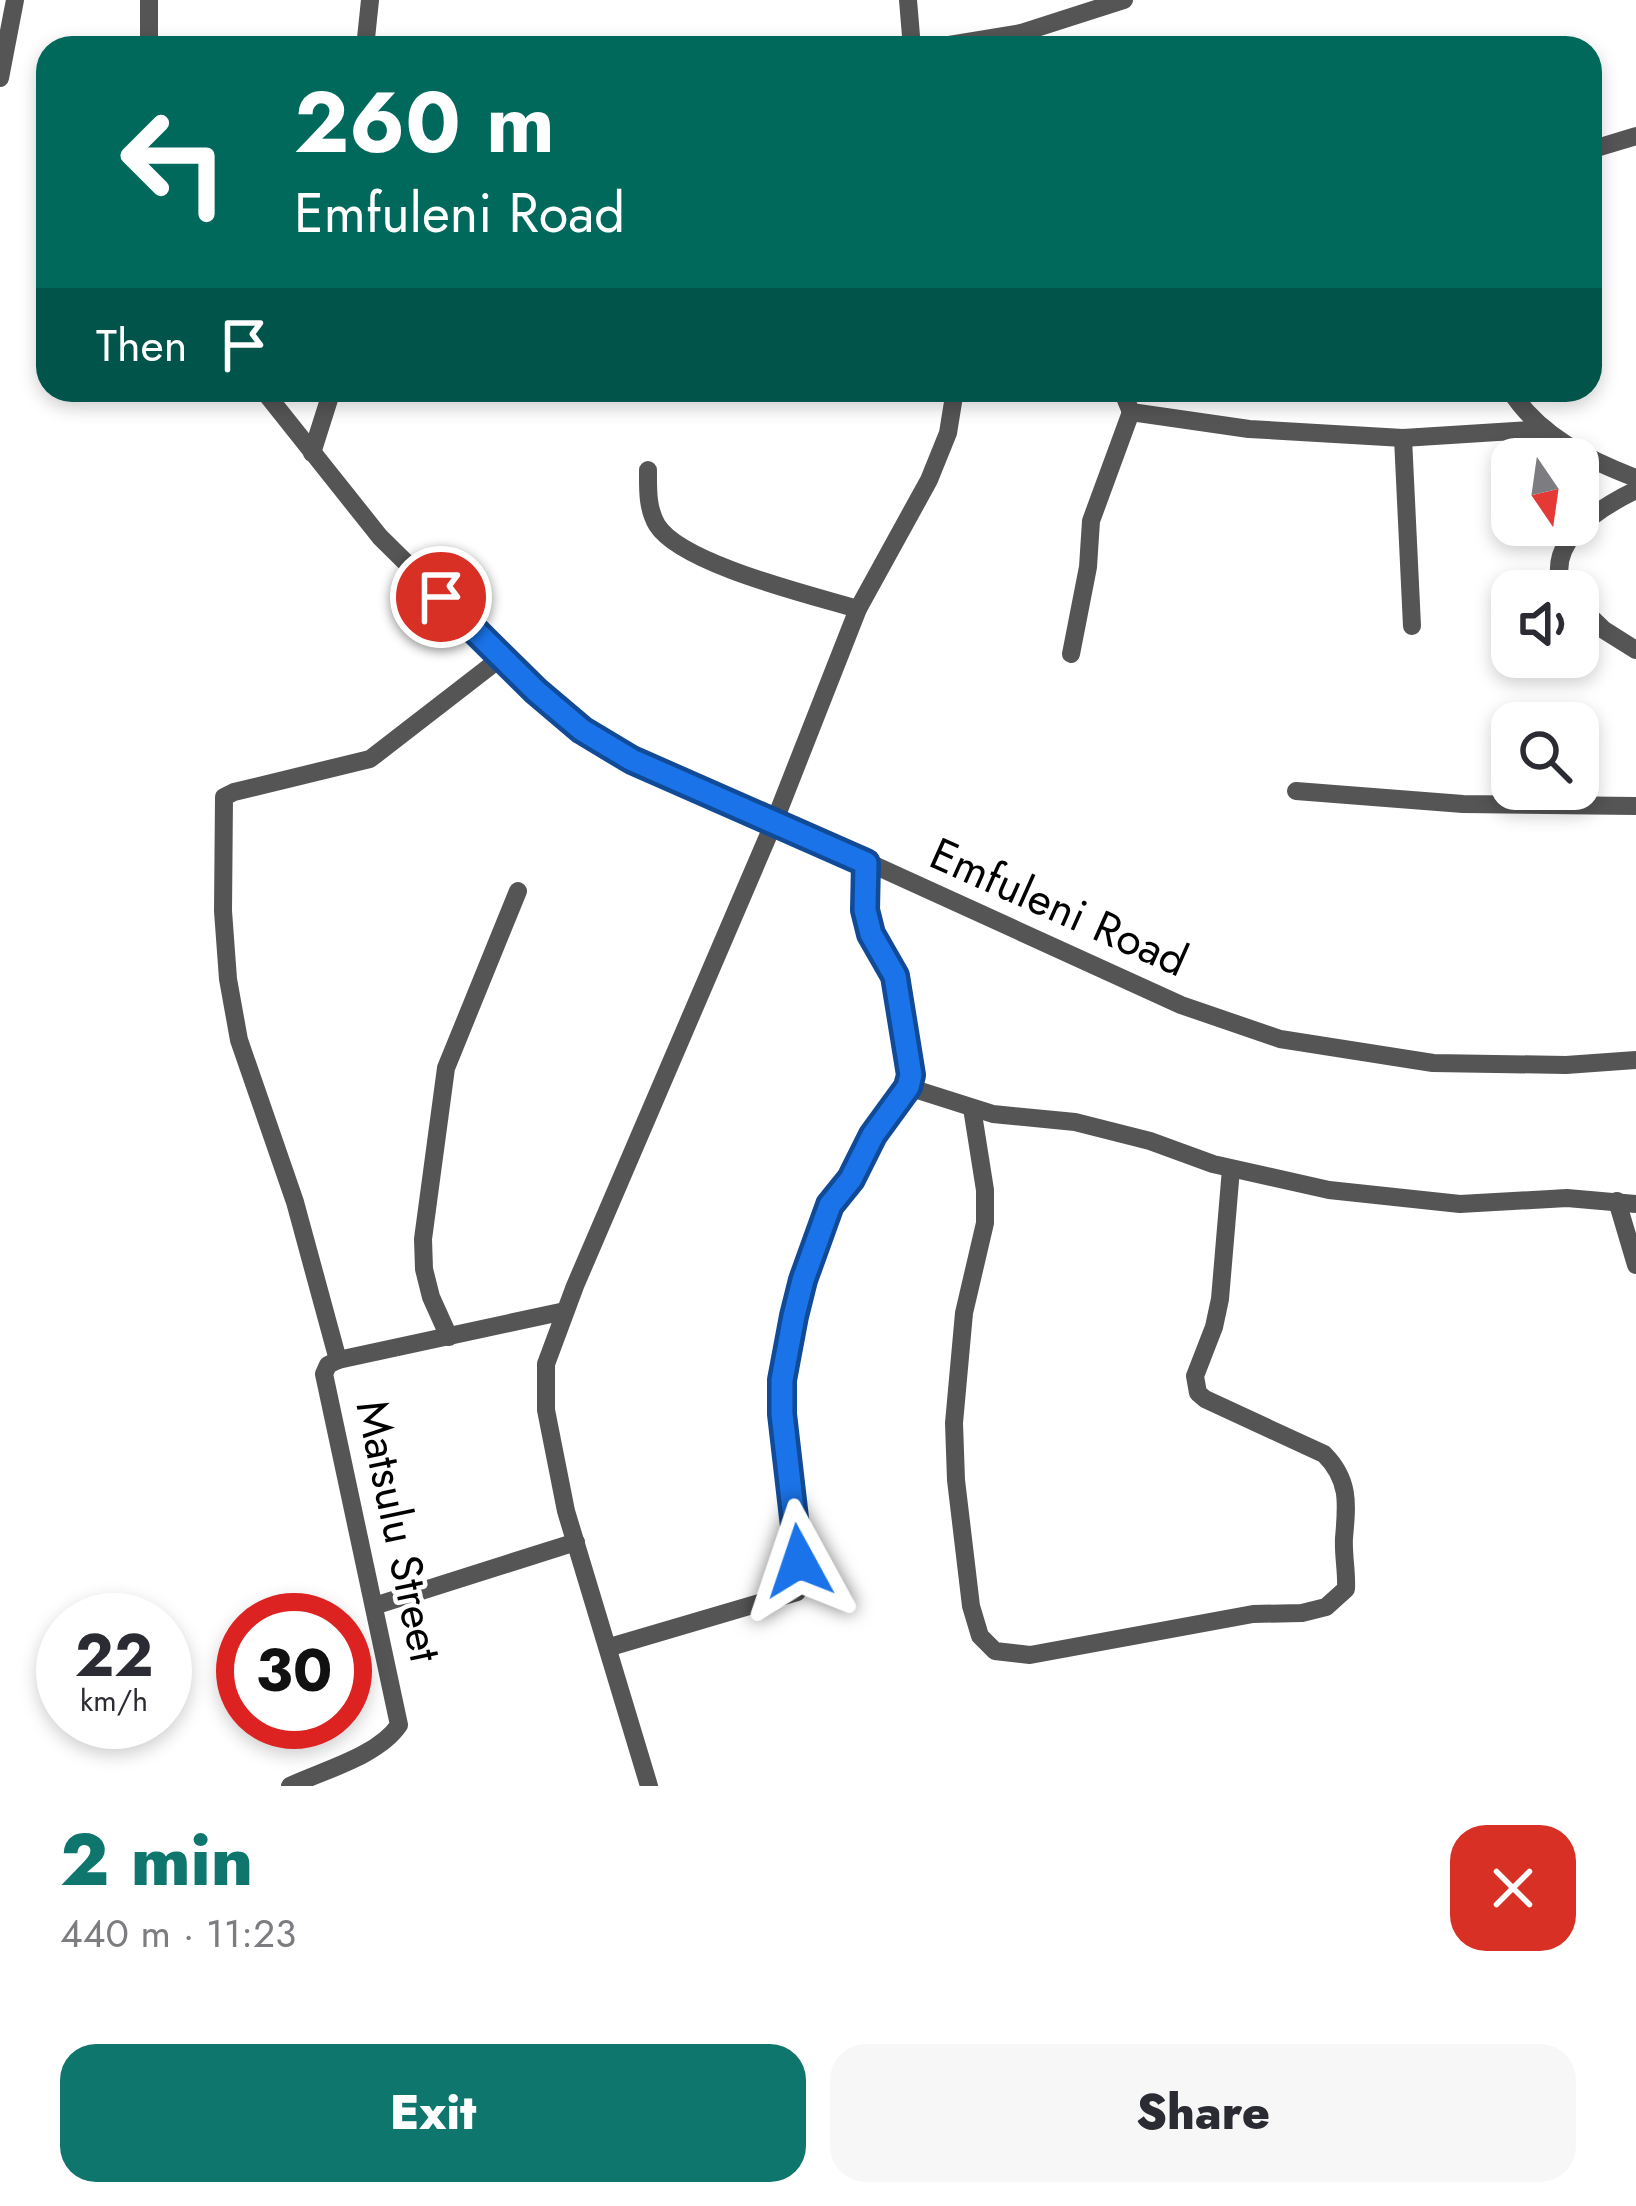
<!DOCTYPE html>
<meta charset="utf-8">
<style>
body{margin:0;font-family:Jost,sans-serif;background:#f7f7f7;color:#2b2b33;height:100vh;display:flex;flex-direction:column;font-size:45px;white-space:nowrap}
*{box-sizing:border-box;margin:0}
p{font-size:39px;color:#7c7c81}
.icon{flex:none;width:66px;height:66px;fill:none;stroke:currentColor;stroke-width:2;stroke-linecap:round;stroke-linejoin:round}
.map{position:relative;height:1786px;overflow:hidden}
.drawer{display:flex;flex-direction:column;background:#fff;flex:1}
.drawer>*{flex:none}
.top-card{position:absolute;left:36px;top:36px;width:1566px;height:366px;border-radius:36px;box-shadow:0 6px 18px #0003;background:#00695c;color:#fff;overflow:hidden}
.needle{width:78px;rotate:167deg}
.buttons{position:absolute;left:1491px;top:438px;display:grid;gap:24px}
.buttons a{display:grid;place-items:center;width:108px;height:108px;border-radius:24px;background:#fff;box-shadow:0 6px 18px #0003;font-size:60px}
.speed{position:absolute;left:36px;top:1593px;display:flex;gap:24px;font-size:60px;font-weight:700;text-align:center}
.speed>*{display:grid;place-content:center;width:156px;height:156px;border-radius:50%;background:#fff;box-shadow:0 6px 18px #0003;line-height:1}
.speed small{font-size:30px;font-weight:400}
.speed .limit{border:18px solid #d22;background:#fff;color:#111}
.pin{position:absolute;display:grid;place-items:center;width:102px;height:102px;color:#fff;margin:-51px;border:6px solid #fff;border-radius:50%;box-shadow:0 3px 12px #0007}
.me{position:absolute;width:132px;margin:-66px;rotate:355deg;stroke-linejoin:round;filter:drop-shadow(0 0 9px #0008)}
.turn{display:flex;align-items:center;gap:42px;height:252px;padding:0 60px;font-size:54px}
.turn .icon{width:156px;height:156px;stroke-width:2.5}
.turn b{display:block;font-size:84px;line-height:102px}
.then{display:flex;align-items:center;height:114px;padding:0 60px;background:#0003;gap:24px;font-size:45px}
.round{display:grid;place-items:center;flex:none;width:126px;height:126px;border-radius:36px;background:#f7f7f7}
.headline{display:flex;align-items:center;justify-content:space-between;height:204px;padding:0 60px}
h1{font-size:72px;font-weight:800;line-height:90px;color:#0f766e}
.button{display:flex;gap:24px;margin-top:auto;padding:24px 60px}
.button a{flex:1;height:138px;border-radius:36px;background:#0f766e;color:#fff;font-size:48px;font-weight:800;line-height:138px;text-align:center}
.button a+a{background:#f7f7f7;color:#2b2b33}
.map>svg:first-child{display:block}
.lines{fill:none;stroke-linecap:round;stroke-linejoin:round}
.minor{stroke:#555;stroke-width:18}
.route-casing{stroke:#114b97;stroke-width:30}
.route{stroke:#1a73e8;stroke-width:21}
.labels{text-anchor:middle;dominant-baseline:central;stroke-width:9;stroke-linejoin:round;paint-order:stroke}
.street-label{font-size:45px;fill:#000;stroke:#fff}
</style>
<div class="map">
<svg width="1636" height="1786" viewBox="0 0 1636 1786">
<rect width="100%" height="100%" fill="#fff"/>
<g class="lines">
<g class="minor">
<polyline points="908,0 912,48"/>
<polyline points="149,48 149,0"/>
<polyline points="365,48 370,0"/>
<polyline points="931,48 1021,33 1124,0"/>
<polyline points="0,78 15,0"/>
<polyline points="1590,150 1636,136"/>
<polyline points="263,390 380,537 536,691 582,730 631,760 775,820 1181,1005 1280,1039 1433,1063 1566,1065 1636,1060"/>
<polyline points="1122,390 1131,412 1249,429 1403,438 1545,429"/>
<path d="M1510 390C1538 435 1588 460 1636 478"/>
<polyline points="1403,438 1412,626"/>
<polyline points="312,453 332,390"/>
<path d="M648 470C648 489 647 508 657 525 681 564 811 595 858 609"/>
<path d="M1564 591C1542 542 1599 508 1636 490"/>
<polyline points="1578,605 1604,630 1636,650"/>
<polyline points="1071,654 1088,567 1091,521 1131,412"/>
<polyline points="1296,791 1463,804 1636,806"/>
<polyline points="908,1087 993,1114 1075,1122 1150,1141 1213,1164 1329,1190 1460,1204 1567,1198 1636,1204"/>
<path d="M972 1108 985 1190V1223L964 1313 954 1423 956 1480 971 1606 980 1636 995 1651 1030 1655 1253 1614 1302 1613 1326 1607 1346 1589C1347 1572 1343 1555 1344 1538 1347 1504 1350 1480 1324 1454L1205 1399 1198 1393 1195 1376 1214 1327 1220 1299 1231 1169"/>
<polyline points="1617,1201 1636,1265"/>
<polyline points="449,1337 431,1297 424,1269 423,1239 446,1068 518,891"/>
<polyline points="338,1360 295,1202 239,1040 228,979 223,911 224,797 234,792 370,759 502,657"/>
<polyline points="338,1360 565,1311"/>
<polyline points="374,1606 576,1542"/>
<polyline points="610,1647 797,1592 801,1577 782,1414 786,1354 803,1280 830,1205 851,1179 873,1135 908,1087 911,1075 895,976 871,934 865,910 866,863"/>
<path d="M290 1786C324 1770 378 1756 399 1725L324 1374 328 1365 338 1360"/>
<polyline points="649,1786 566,1511 546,1410 546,1364 575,1286 775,820 858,609 929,480 948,433 955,390"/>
</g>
</g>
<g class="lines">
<defs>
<polyline id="route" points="441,597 536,691 582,730 632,760 866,863 865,910 871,934 895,976 911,1075 908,1087 873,1135 851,1179 830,1205 803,1280 794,1316 782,1380 782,1414 799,1561"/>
</defs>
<use href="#route" class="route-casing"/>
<use href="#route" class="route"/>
</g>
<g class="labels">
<g class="street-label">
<text transform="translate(1059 907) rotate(24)">Emfuleni Road</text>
<text transform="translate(399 1531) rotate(78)">Matsulu Street</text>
</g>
</g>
</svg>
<div class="buttons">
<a><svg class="needle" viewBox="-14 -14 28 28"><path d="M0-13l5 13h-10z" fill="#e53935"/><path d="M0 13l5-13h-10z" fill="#7c7c81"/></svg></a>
<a><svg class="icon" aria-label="sound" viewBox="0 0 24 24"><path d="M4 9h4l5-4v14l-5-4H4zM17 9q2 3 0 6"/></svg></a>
<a><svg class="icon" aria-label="search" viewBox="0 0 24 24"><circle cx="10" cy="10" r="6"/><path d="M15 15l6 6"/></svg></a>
</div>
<div class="speed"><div>22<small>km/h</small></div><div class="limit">30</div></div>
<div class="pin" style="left:441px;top:597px;background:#d93025"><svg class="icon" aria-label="arrive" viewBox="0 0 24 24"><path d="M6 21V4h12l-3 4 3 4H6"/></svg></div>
<svg class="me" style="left:799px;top:1561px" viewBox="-20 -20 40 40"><path d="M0-17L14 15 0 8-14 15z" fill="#1a73e8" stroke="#fff" stroke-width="4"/></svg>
<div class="top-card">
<div class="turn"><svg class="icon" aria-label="left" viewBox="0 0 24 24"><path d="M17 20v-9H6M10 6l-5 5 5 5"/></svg><div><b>260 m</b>Emfuleni Road</div></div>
<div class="then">Then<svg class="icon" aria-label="arrive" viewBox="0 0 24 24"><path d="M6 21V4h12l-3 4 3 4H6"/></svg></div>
</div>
</div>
<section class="drawer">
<div class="headline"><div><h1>2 min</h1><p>440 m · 11:23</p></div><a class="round" style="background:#d93025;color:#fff"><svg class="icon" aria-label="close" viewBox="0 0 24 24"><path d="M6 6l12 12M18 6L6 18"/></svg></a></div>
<div class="button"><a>Exit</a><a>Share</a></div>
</section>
